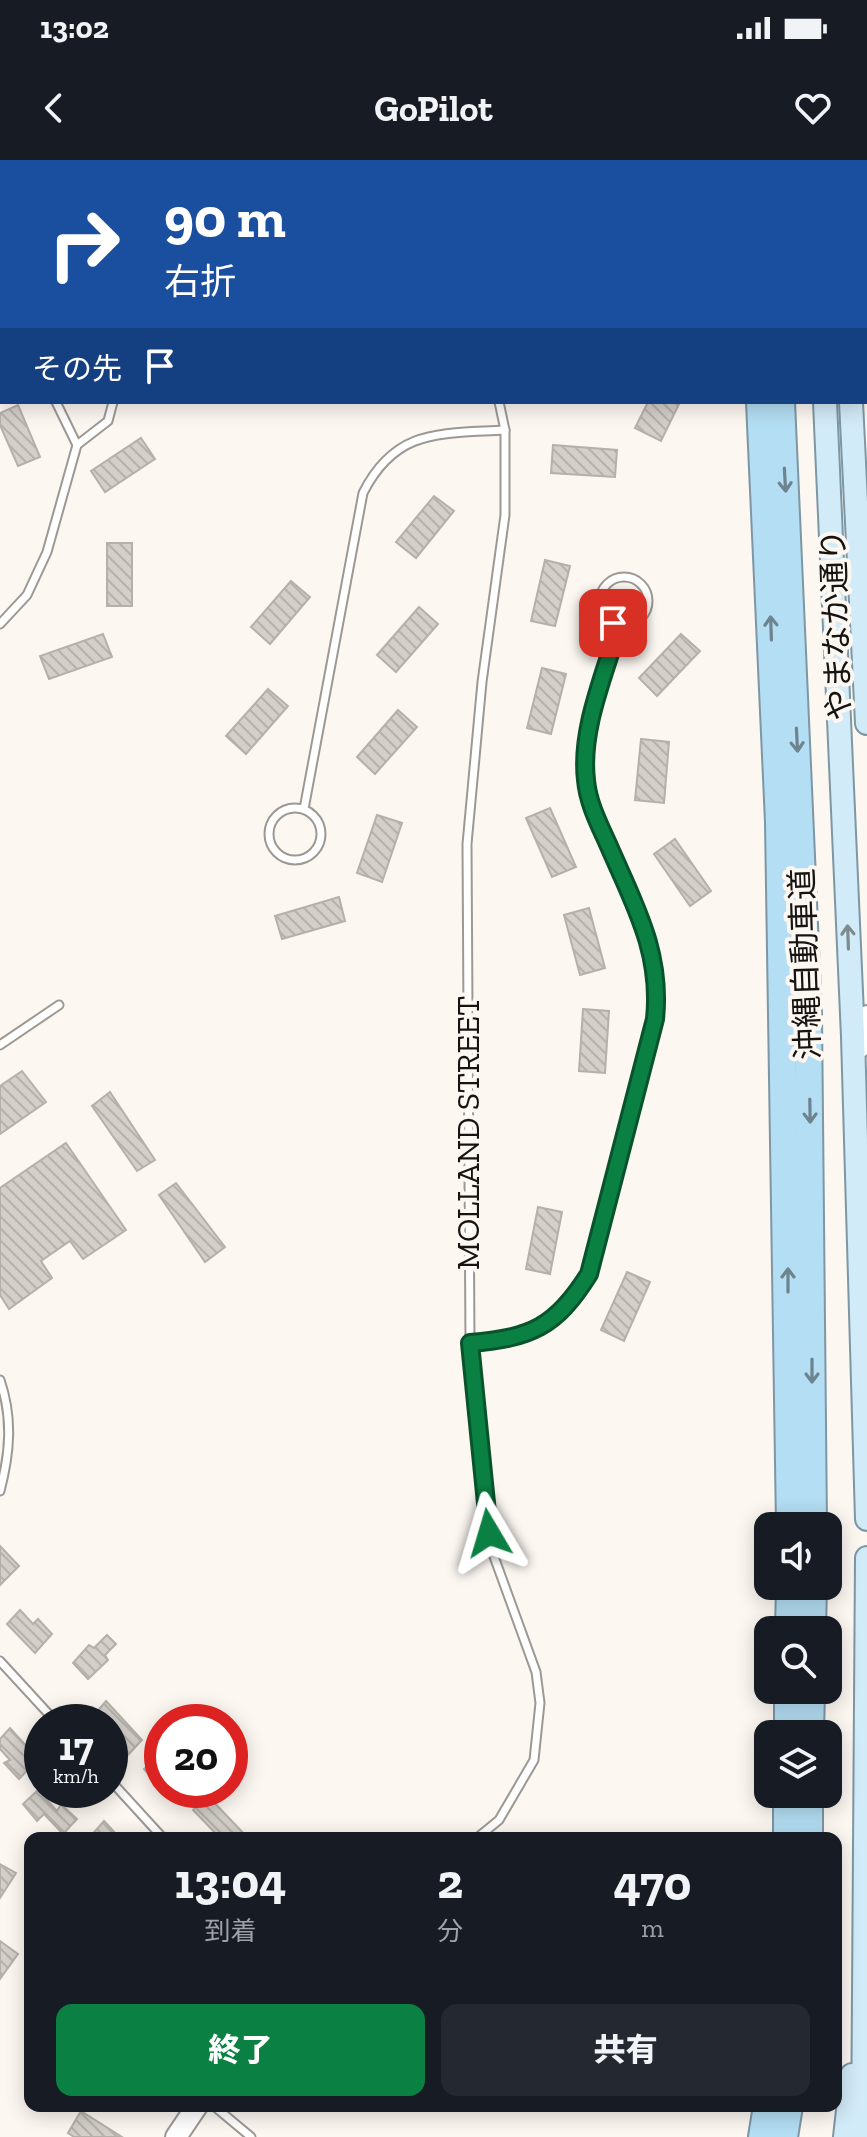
<!DOCTYPE html>
<html lang="ja">
<meta charset="utf-8">
<style>
body{margin:0;font-family:"Zilla Slab","Noto Sans JP",serif;background:#242831;color:#f1f3f6;height:100vh;display:flex;flex-direction:column;font-size:30px;white-space:nowrap}
*{box-sizing:border-box;margin:0}
p{font-size:26px;color:#9ea1a6}
.icon{flex:none;width:44px;height:44px;fill:none;stroke:currentColor;stroke-width:2;stroke-linecap:round;stroke-linejoin:round}
.map{position:relative;flex:1;overflow:hidden}
.side{position:absolute;left:24px;top:1672px;width:818px;height:280px;display:flex;flex-direction:column;background:#171b24;border-radius:16px;box-shadow:0 4px 20px #0003}
.side>*{flex:none}
.guide{position:absolute;left:0px;top:0px;width:868px;height:244px;box-shadow:0 4px 20px #0003;background:#1a4fa0;color:#fff;overflow:hidden}
.tools{position:absolute;left:754px;top:1352px;display:grid;gap:16px}
.tools a{display:grid;place-items:center;width:88px;height:88px;border-radius:16px;background:#171b24;box-shadow:0 4px 20px #0003;font-size:40px}
.speed{position:absolute;left:24px;top:1544px;display:flex;gap:16px;font-size:40px;font-weight:700;text-align:center}
.speed>*{display:grid;place-content:center;width:104px;height:104px;border-radius:50%;background:#171b24;box-shadow:0 4px 20px #0003;line-height:1}
.speed small{font-size:20px;font-weight:400}
.speed .limit{border:12px solid #d22;background:#fff;color:#111}
.pin{position:absolute;display:grid;place-items:center;width:68px;height:68px;color:#fff;margin:-34px;border-radius:16px;box-shadow:0 4px 12px #0006}
.me{position:absolute;width:88px;margin:-44px;rotate:353deg;stroke-linejoin:round;filter:drop-shadow(0 0 6px #0008)}
.turn{display:flex;align-items:center;gap:28px;height:168px;padding:0 32px;font-size:36px}
.turn .icon{width:104px;height:104px;stroke-width:2.5}
.turn b{display:block;font-size:56px;line-height:68px}
.then{display:flex;align-items:center;height:76px;padding:0 32px;background:#0003;gap:16px;font-size:30px}
.eta{display:flex;justify-content:space-evenly;align-items:center;height:136px;text-align:center}
.eta b{font-size:48px;font-weight:800;line-height:56px}
.primary-button{display:flex;gap:16px;margin-top:auto;padding:16px 32px}
.primary-button a{flex:1;height:92px;border-radius:16px;background:#0b8043;color:#fff;font-size:32px;font-weight:800;line-height:92px;text-align:center}
.primary-button a+a{background:#242831;color:#f1f3f6}
.status{display:flex;justify-content:space-between;align-items:center;height:56px;padding:0 40px;background:#171b24;direction:ltr}
.status svg{height:22px;fill:currentColor}
header{display:flex;justify-content:space-between;align-items:center;height:104px;padding:0 32px;background:#171b24;font-size:36px;font-weight:800}
.map>svg:first-child{display:block}
.building{fill:url(#building-back-hatch);stroke:#b5b0aa;stroke-width:2}
.lines{fill:none;stroke-linecap:round;stroke-linejoin:round}
.lane-casing{stroke:#9d9893;stroke-width:11}
.secondary-casing{stroke:#9d9893;stroke-width:24}
.primary-casing{stroke:#7d97a4;stroke-width:26}
.highway-casing{stroke:#7d97a4;stroke-width:30}
.path{stroke:#a5a19d;stroke-width:3;stroke-dasharray:8 4;stroke-linecap:butt}
.lane{stroke:#fff;stroke-width:7}
.secondary{stroke:#fff;stroke-width:20}
.primary{stroke:#d2ebf8;stroke-width:22}
.highway{stroke:#b4def3;stroke-width:26}
.oneway{stroke:#6d838e}
.oneway2{stroke:#7d8a90}
.route-casing{stroke:#07532c;stroke-width:20}
.route{stroke:#0b8043;stroke-width:14}
.labels{text-anchor:middle;dominant-baseline:central;stroke-width:8;stroke-linejoin:round;paint-order:stroke}
.street-label{font-size:32px;fill:#161412;stroke:#fcf7f1}
</style>
<div class="status"><b>13:02</b><svg viewBox="0 0 49 12"><path d="M0 12V9h3v3zM5 12V6h3v6zM10 12V3h3v9zM15 12V0h3v12zM26 1h20v11H26zM47 4h2v5h-2z"/></svg></div>
<header><svg class="icon" aria-label="back" viewBox="0 0 24 24"><path d="M15 5l-7 7 7 7"/></svg>GoPilot<svg class="icon" aria-label="heart" viewBox="0 0 24 24"><path d="M12 20l-8-8c-3-5 5-10 8-4 3-6 11-1 8 4z"/></svg></header>
<div class="map">
<svg width="867" height="1977" viewBox="0 0 867 1977">
<defs>
<pattern id="building-back-hatch" width="6" height="6" patternUnits="userSpaceOnUse" patternTransform="scale(2)"><rect width="6" height="6" fill="#d4cfc9"/><path d="M-1 5l2 2M0 0l6 6M5-1l2 2" fill="none" stroke="#b5b1ac"/></pattern>
</defs>
<rect width="100%" height="100%" fill="#fcf7f1"/>
<g class="building">
<polygon points="648,242 680,242 661,281 635,268"/>
<polygon points="18,245 40,297 18,306 0,265 0,253"/>
<polygon points="141,278 155,299 105,332 91,311"/>
<polygon points="553,285 617,290 615,317 551,313"/>
<polygon points="434,336 454,351 416,398 396,382"/>
<rect x="107" y="383" width="25" height="63"/>
<polygon points="545,400 570,406 555,466 531,461"/>
<polygon points="291,421 310,437 270,484 251,467"/>
<polygon points="419,447 438,464 396,512 377,495"/>
<polygon points="103,474 112,497 49,519 40,496"/>
<polygon points="681,474 700,491 657,536 639,518"/>
<polygon points="542,508 566,514 551,574 527,568"/>
<polygon points="268,529 288,546 246,594 226,576"/>
<polygon points="398,550 417,567 375,614 357,597"/>
<polygon points="641,579 669,582 664,643 635,640"/>
<polygon points="550,648 576,707 552,717 526,658"/>
<polygon points="377,655 402,663 382,722 357,713"/>
<polygon points="675,679 711,731 690,746 654,694"/>
<polygon points="339,737 345,761 282,779 275,756"/>
<polygon points="589,748 605,808 580,815 564,755"/>
<polygon points="583,849 609,851 605,913 579,911"/>
<polygon points="22,911 46,942 0,974 0,926"/>
<polygon points="110,932 155,1000 137,1011 92,946"/>
<polygon points="66,983 126,1070 83,1099 70,1081 41,1101 52,1118 9,1149 0,1135 0,1028"/>
<polygon points="176,1023 225,1087 205,1102 159,1035"/>
<polygon points="538,1047 562,1052 550,1114 526,1109"/>
<polygon points="627,1112 650,1122 624,1181 601,1170"/>
<polygon points="0,1386 19,1406 0,1425"/>
<polygon points="20,1450 33,1464 38,1459 52,1474 35,1493 7,1464"/>
<polygon points="107,1475 116,1484 105,1495 108,1500 88,1519 73,1503 89,1485 94,1488"/>
<polygon points="106,1541 142,1580 128,1595 110,1576 110,1562 88,1562"/>
<polygon points="10,1568 38,1599 19,1619 4,1603 10,1600 0,1589 0,1579"/>
<polygon points="162,1593 162,1630 144,1609"/>
<polygon points="38,1630 57,1651 61,1644 77,1659 63,1674 44,1654 37,1661 23,1644"/>
<polygon points="207,1635 248,1678 220,1678 193,1650"/>
<polygon points="104,1661 120,1678 89,1678"/>
<polygon points="0,1704 16,1713 0,1738"/>
<polygon points="0,1781 18,1794 0,1819"/>
<polygon points="81,1951 122,1977 74,1977 68,1973"/>
</g>
<g class="lines">
<defs>
<g id="lane">
<polyline points="241,0 242,2"/>
<polyline points="451,0 451,2"/>
<polyline points="650,0 651,2"/>
<polyline points="298,2 300,0"/>
<polyline points="624,2 624,0"/>
<polyline points="56,242 77,285"/>
<circle cx="624" cy="441" r="24"/>
<polyline points="0,464 27,435 47,392 77,285 108,261 113,242"/>
<circle cx="295" cy="674" r="26"/>
<path d="M304 649 363 333C396 268 440 274 505 270"/>
<polyline points="0,885 59,845"/>
<path d="M470 1183C531 1178 556 1167 589 1114L655 859C662 791 634 744 608 684 599 664 588 643 586 620 580 569 605 514 619 465"/>
<path d="M0 1220C13 1258 10 1293 0 1331"/>
<polyline points="0,1501 56,1562"/>
<polyline points="110,1620 163,1678"/>
<polyline points="477,1678 499,1660 534,1600 540,1543 536,1512 492,1391 470,1183 467,684 482,522 505,355 505,270 499,242"/>
<polyline points="214,1946 251,1977"/>
</g>
<g id="secondary">
<polyline points="859,888 858,873 867,856"/>
<polyline points="176,1977 197,1946"/>
</g>
<g id="primary">
<polyline points="811,0 811,2"/>
<polyline points="836,0 836,2"/>
<polyline points="825,242 853,877 867,1359"/>
<polyline points="851,242 867,563"/>
<polyline points="845,1977 852,1915"/>
<polyline points="863,1977 867,1398"/>
</g>
<g id="highway">
<polyline points="745,0 745,2"/>
<polyline points="767,0 767,2"/>
<polyline points="760,242 779,662 790,1366"/>
<polyline points="781,242 808,855 813,1366"/>
<polyline points="789,1470 790,1426"/>
<polyline points="812,1470 813,1426"/>
<polyline points="788,1574 788,1530"/>
<polyline points="810,1574 811,1530"/>
<polyline points="787,1678 787,1634"/>
<polyline points="809,1678 809,1634"/>
<polyline points="762,1977 767,1946"/>
<polyline points="784,1977 789,1946"/>
</g>
</defs>
<use href="#lane" class="lane-casing"/>
<use href="#secondary" class="secondary-casing"/>
<use href="#primary" class="primary-casing"/>
<use href="#highway" class="highway-casing"/>
<polyline class="path" points="866,33 867,34"/>
<use href="#lane" class="lane"/>
<use href="#secondary" class="secondary"/>
<use href="#primary" class="primary"/>
<use href="#highway" class="highway"/>
</g>
<defs><path id="oneway-shaft" d="M-6 0H5M1.5-3L5.5 0L1.5 3" fill="none" stroke-width="1.6" stroke-linecap="round" stroke-linejoin="round" transform="scale(2)"/></defs>
<g class="oneway">
<use href="#oneway-shaft" transform="translate(785 320) rotate(87)"/>
<use href="#oneway-shaft" transform="translate(771 468) rotate(-92)"/>
<use href="#oneway-shaft" transform="translate(797 580) rotate(87)"/>
<use href="#oneway-shaft" transform="translate(810 951) rotate(89)"/>
<use href="#oneway-shaft" transform="translate(788 1120) rotate(-90)"/>
<use href="#oneway-shaft" transform="translate(812 1211) rotate(90)"/>
</g>
<use class="oneway2" href="#oneway-shaft" transform="translate(848 777) rotate(-92)"/>
<g class="lines">
<defs>
<path id="route" d="M489 1373 470 1183C531 1178 556 1167 589 1114L655 859C662 792 634 744 608 684 599 664 588 643 586 620 580 569 605 514 619 465L613 463"/>
</defs>
<use href="#route" class="route-casing"/>
<use href="#route" class="route"/>
</g>
<g class="labels">
<g class="street-label">
<text transform="translate(836 465) rotate(-92)">やまなか通り</text>
<text transform="translate(805 804) rotate(-92)">沖縄自動車道</text>
<text transform="translate(468 973) rotate(-90)">MOLLAND STREET</text>
</g>
</g>
</svg>
<div class="tools">
<a><svg class="icon" aria-label="sound" viewBox="0 0 24 24"><path d="M4 9h4l5-4v14l-5-4H4zM17 9q2 3 0 6"/></svg></a>
<a><svg class="icon" aria-label="search" viewBox="0 0 24 24"><circle cx="10" cy="10" r="6"/><path d="M15 15l6 6"/></svg></a>
<a><svg class="icon" aria-label="layers" viewBox="0 0 24 24"><path d="M12 4l9 5-9 5-9-5zM3 14l9 5 9-5"/></svg></a>
</div>
<div class="speed"><div>17<small>km/h</small></div><div class="limit">20</div></div>
<div class="pin" style="left:613px;top:463px;background:#d93025"><svg class="icon" aria-label="arrive" viewBox="0 0 24 24"><path d="M6 21V4h12l-3 4 3 4H6"/></svg></div>
<svg class="me" style="left:489px;top:1373px" viewBox="-20 -20 40 40"><path d="M0-17L14 15 0 8-14 15z" fill="#0b8043" stroke="#fff" stroke-width="4"/></svg>
<div class="guide">
<div class="turn"><svg class="icon" aria-label="right" viewBox="0 0 24 24"><path d="M7 20v-9h11M14 6l5 5-5 5"/></svg><div><b>90 m</b>右折</div></div>
<div class="then">その先<svg class="icon" aria-label="arrive" viewBox="0 0 24 24"><path d="M6 21V4h12l-3 4 3 4H6"/></svg></div>
</div>
<section class="side">
<div class="eta">
<div><b>13:04</b><p>到着</p></div>
<div><b>2</b><p>分</p></div>
<div><b>470</b><p>m</p></div>
</div>
<div class="primary-button"><a>終了</a><a>共有</a></div>
</section>
</div>
